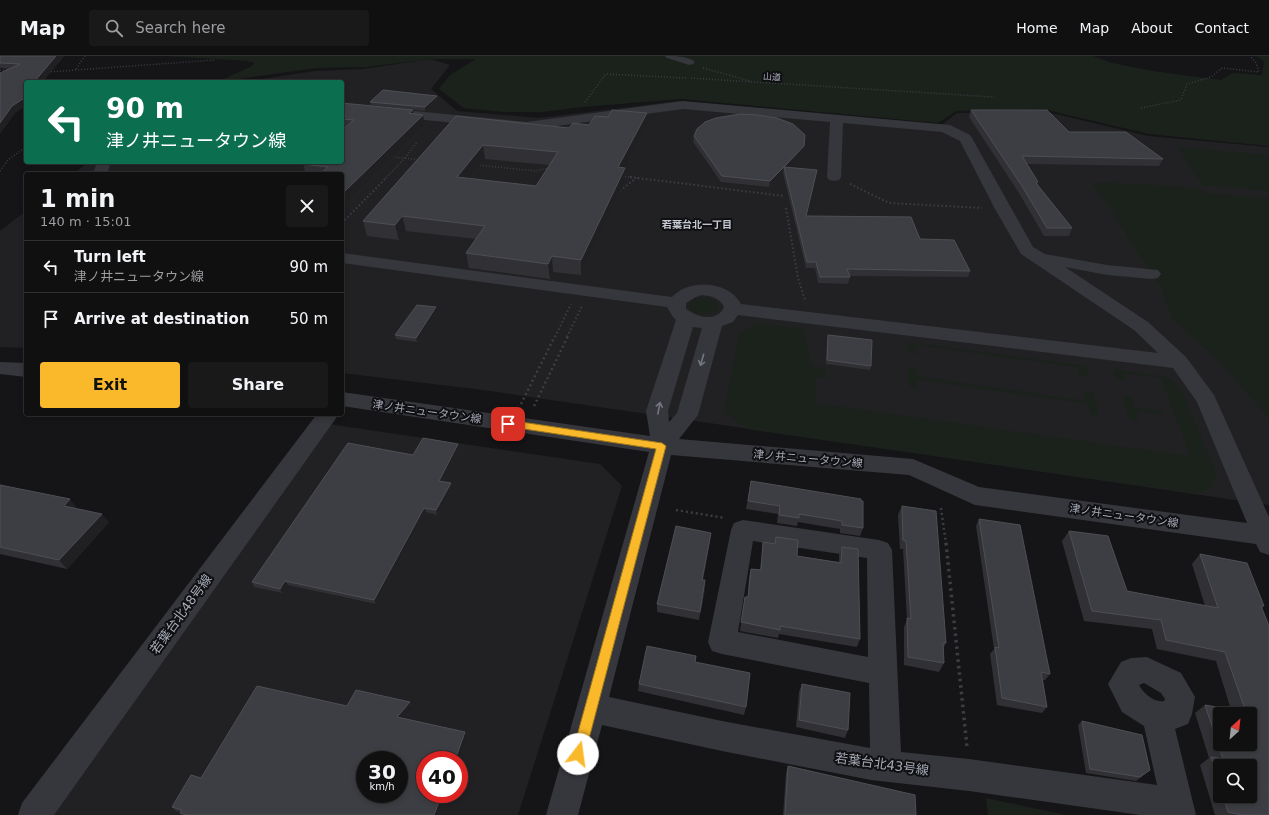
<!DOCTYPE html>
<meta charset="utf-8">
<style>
body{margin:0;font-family:"DejaVu Sans","Noto Sans JP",sans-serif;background:#19191a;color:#f1f3f6;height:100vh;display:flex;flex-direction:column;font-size:15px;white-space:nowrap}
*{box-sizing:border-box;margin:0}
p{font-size:13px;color:#9c9d9f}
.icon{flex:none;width:22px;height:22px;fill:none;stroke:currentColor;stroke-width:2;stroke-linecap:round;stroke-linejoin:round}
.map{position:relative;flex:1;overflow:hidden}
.panel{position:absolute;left:24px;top:116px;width:320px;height:244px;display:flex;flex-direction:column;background:#101011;border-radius:4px;box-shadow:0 2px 6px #0003,0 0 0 1px #303031}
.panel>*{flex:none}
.top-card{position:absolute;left:24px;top:24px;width:320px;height:84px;border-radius:4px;box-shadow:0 2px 6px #0003,0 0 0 1px #303031;background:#0b6e4f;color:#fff;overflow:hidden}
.needle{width:26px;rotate:27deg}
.tools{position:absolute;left:1213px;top:651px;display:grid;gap:8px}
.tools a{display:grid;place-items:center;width:44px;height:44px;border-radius:4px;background:#101011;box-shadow:0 2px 6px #0003,0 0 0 1px #303031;font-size:20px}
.speed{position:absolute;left:356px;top:695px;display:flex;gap:8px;font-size:20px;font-weight:700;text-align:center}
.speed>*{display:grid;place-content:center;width:52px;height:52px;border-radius:50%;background:#101011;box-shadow:0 2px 6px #0003,0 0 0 1px #303031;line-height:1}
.speed small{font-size:10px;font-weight:400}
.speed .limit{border:6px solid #d22;background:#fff;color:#111}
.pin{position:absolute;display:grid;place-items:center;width:34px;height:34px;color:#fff;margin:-17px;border-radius:8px;box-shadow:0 2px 6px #0006}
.me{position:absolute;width:44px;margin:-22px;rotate:15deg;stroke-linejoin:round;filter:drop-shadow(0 0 3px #0008)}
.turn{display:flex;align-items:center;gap:14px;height:84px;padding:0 16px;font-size:18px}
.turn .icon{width:52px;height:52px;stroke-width:2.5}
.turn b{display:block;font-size:28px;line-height:34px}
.round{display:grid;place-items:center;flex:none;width:42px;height:42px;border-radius:4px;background:#19191a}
.summary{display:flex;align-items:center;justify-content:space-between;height:68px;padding:0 16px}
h1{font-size:24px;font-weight:600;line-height:30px}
.button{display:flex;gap:8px;margin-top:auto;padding:8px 16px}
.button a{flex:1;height:46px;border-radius:4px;background:#fab92a;color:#111;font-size:16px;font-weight:600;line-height:46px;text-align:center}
.button a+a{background:#19191a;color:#f1f3f6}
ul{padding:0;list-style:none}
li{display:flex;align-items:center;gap:12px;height:52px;padding:0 16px;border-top:1px solid #303031}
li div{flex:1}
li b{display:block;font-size:15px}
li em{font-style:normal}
header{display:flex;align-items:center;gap:24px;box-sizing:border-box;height:56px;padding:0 20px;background:#101011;border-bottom:1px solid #303031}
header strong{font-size:19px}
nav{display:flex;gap:22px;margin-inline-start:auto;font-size:14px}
.search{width:280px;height:36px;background:#19191a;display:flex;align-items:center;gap:10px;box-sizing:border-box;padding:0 14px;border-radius:4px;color:#9c9d9f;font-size:15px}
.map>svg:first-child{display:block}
.built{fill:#212124;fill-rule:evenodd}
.green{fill:#1b221c}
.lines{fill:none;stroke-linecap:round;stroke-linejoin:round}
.path-far3{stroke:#3c3e43;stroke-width:1.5;stroke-dasharray:1 2;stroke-linecap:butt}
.path-far2{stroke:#3c3e43;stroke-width:2;stroke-dasharray:1.5 2.5;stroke-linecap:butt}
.path-far1{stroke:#3c3e43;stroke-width:2.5;stroke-dasharray:2 3;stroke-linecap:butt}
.path{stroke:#3c3e43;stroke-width:3.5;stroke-dasharray:2.5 4;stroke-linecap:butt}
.minor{fill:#36373c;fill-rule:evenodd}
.wall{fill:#313135;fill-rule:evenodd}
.shaded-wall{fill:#202023}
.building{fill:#3d3e43;stroke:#4e4f55;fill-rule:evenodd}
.oneway{stroke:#747780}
.route{fill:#fab92a;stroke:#a2781b}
.labels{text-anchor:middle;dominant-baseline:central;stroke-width:4;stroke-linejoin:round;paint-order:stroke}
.far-street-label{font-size:9px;fill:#a6abb8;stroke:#101012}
.far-neighbourhood-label{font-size:10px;font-weight:bold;fill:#c7cad4;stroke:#101012}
.street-label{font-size:11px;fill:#a6abb8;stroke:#101012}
.near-street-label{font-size:13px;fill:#a6abb8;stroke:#101012}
</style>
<header>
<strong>Map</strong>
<div class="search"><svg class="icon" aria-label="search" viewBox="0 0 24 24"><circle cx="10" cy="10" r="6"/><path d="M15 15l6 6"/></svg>Search here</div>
<nav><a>Home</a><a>Map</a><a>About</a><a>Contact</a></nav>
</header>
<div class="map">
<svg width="1269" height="759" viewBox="0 0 1269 759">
<rect width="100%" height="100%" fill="#151517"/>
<g class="built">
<polygon points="431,3 450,9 431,33 457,55 539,62 678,45 941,69 957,57 1043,55 1148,80 1269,91 1269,449 483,334 342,317 342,118 73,118 89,106 342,106 342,26 242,26 315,15 363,13"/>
<polygon points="26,155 26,292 0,291 0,175"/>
<path d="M328 368 600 408 622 430 518 759H35ZM365 704H399V738H365ZM425 704H459V738H425Z"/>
</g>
<g class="green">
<polygon points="167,0 1093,0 1112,7 1152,15 1221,24 1233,17 1262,19 1264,6 1257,0 1269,0 1269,90 1149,78 1043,53 956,55 938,67 681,43 582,51 542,56 504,56 464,52 439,33 450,19 476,3 431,3 366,11 316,12 217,26 250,11 255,7 249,5"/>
<polygon points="1178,91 1269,99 1269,135 1201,129"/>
<polygon points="1098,126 1200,132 1204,137 1269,142 1269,363 1222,308 1172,263 1161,231 1132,189 1111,153 1093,129"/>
<path d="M705 241C711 243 719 245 718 252 710 261 696 260 689 251L690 246 696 242Z"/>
<polygon points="757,267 804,273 812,310 825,312 825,322 816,322 815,347 1189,400 1188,394 1161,322 1125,317 1125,325 1118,324 1114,320 1113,313 1166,321 1176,328 1183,338 1217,418 1211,432 1199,438 747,373 724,356 739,278"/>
<polygon points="907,286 1086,310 1088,320 1080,320 1077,311 916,289 916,299 907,293"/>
<polygon points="914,310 917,320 1087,345 1083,334 1093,338 1099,357 1098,359 1091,359 1087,348 918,324 916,332 915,333 909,329 908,312"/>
<polygon points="1125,339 1131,341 1134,351 1162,356 1162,359 1137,355 1139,365 1132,364 1128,359 1123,342"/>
<polygon points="986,742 1066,759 988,759"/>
</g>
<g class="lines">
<g class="path-far3">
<polyline points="703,12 750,25"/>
<polyline points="76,13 85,0"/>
<polyline points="0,14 9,14"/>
<polyline points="48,16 215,4"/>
<polyline points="691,22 994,41"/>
<polyline points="585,46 606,18 686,22"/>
<polyline points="1141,52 1181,44 1187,28 1211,21 1222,12 1259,16 1256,7 1250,0"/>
<polyline points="405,102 420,104"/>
<polyline points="405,102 417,86"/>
<polyline points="477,109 535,115 549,112"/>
<polyline points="0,115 8,104 26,91"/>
<polyline points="622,120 638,122"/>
<polyline points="386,122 405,102 390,101"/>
</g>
<g class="path-far2">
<polyline points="630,121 784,140"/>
<polyline points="850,128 889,147 982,152"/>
<polyline points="620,135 636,122"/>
<polyline points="786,152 798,222 805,244"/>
<polyline points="342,167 387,121"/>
<polyline points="555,281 571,248"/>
<polyline points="567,281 582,250"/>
</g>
<g class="path-far1">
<polyline points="521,348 555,280"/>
<polyline points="534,350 568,280"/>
<polyline points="941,452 946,488"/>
<polyline points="676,454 725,462"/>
</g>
<polyline class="path" points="946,487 967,691"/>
<g class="minor">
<path d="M665 0C675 0 688 0 695 6L693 8 689 9 667 2Z"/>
<path d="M683 45 950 69 970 79 972 82 1033 191 1045 198 1107 209 1158 214 1161 218 1158 222 1152 223 1107 219 1065 211 1148 266 1186 301 1214 339 1269 461V499L1260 496 1256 488 975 449 909 419 671 399 609 641 722 665 870 692 869 627 722 598 712 595 708 586 731 474 734 467 743 464 879 484 888 487 892 494 901 696 969 703 1157 729 1144 670 1122 656 1108 628 1121 606 1131 602 1147 601 1181 617 1195 641 1192 658 1188 668 1175 673 1196 759H1140L969 735 871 724 722 695 602 669 578 759H546L649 396 342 350V336L650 380 646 355 676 264 673 261 667 251 342 207V197L672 241C690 222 729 225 741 248L1158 297 1134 274 1021 198 995 153 960 85 942 76 843 67 841 121 839 124 834 125 829 124 827 121 830 66 683 53 527 74 342 56V48L527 66ZM702 239C711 240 720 242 724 251 717 267 697 261 686 253V247L696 241ZM738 259 1173 312 1197 346 1247 467 979 431 913 403 679 383 698 359 722 270 733 266ZM693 271 702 272 677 357 669 366 668 355ZM753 485 867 502 868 601 738 576ZM1144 627 1161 637 1165 643 1164 645C1154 647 1143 637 1139 629Z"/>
<polygon points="97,106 111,106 107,118 93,118"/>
<polygon points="0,306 26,307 26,321 0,318"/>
<polygon points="317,358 339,358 54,759 18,759 22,747"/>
</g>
</g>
<g class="wall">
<polygon points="0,0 64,0 42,26 26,26 26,50 16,56 9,13 0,12"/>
<polygon points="437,40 437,43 425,55 371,49 370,46"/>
<polygon points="342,47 414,58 425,70 342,153 342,118 306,118 303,108 343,74 342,74"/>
<polygon points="971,54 1069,76 1163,103 1159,110 1027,108 1037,129 1072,172 1069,180 1044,180 1019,137 969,61"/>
<path d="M456 60 569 72 589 69 647 71 625 114V126L581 219 553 216 550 223 469 212 466 197 476 183 406 175 399 184 367 180 363 165ZM485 103 549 109 536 130 470 123Z"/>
<polygon points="694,80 804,90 803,95 788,111 815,120 806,160 920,183 970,215 968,221 849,220 850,221 848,228 818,227 815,212 806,212 783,117 769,131 721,126 693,86"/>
<polygon points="437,256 417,286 396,283 395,279"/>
<polygon points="828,279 871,310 870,314 826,308 827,283"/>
<polygon points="458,388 459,392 442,425 452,431 437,459 426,456 376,548 288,529 282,537 254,531 252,526 413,399"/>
<polygon points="751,425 863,472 860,480 840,477 840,473 798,466 797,470 777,467 778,458 746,453"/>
<polygon points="0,429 76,452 109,466 67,513 0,498"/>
<polygon points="902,450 946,587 943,593 944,607 939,616 904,609 904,571 907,564 903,493 900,493 898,459"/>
<polygon points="979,463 1050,618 1045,624 1043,624 1047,651 1042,657 997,649 990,598 994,593 976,470"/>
<path d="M1069 475 1127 535 1205 550 1192 508 1200 498 1264 550 1262 552 1269 570V759H1215L1200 709 1209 702 1195 657 1205 649 1231 654 1216 605 1157 593 1152 573 1084 565 1062 485ZM1220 710 1250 740H1220Z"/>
<polygon points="776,481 797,500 839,506 839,499 842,491 860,583 857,591 779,578 778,582 740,575 745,541 748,541 749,521 751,513 760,514 762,495 763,486 775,488"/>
<polygon points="710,485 703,524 705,533 699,564 657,556 657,548"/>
<polygon points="696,600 695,606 746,651 744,659 638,635 639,628"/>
<polygon points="802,628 848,674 845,682 796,671 799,636"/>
<polygon points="410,646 412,650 401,662 465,676 467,680 425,738 445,738 437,759 182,759 180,757 181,756 176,755 172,751 201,722 347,650"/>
<polygon points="1082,665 1150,714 1136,725 1086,717 1078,669"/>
<polygon points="788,710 916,759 783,759 786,717"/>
</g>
<g class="shaded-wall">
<polygon points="56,0 64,0 42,26 34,26"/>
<polygon points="437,40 437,43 425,55 425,51"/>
<polygon points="26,41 26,50 16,56 0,78 0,67 12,50"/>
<polygon points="413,54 415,65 409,57"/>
<polygon points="647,57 647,71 625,114 625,126 581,219 581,204 618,111"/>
<polygon points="423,59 425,70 342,153 342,138"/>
<polygon points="483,89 485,103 460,136 457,121"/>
<polygon points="804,90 803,95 785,115 784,111"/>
<polygon points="784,111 783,117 769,131 770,125"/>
<polygon points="402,160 406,175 399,184 395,169"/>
<polygon points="552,200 553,216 550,223 548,208"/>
<polygon points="436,251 437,256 417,286 416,282"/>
<polygon points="458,388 459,392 440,429 439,425"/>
<polygon points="451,427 452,431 437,459 436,454"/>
<polygon points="70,443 77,452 64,450"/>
<polygon points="424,452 426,456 376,548 374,544"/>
<polygon points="102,458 109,466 67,513 59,504"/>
<polygon points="711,477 710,485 701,532 702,524"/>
<polygon points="705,524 705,533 699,564 700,556"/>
<polygon points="285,525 288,529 282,537 280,533"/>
<polygon points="410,646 412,650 399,665 397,661"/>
<polygon points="465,676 467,680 458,704 455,704"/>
<polygon points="442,738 445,738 437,759 434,759"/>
</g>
<g class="building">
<polygon points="0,0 56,0 34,26 26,26 26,41 12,50 0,67 0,17 20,8 0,7"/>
<polygon points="383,34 437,40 425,51 370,46"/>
<polygon points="342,47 413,54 409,57 423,59 342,138 342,118 320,118 328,111 303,108 305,106 342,106 342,74 354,64 342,63"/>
<path d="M612 54 647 57 618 111 625 112 581 204 552 200 548 208 466 197 485 170 402 160 395 169 363 165 456 60 569 72 573 67 589 69 595 60 608 61ZM483 89 558 96 536 130 457 121Z"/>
<polygon points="971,54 1047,54 1069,76 1126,76 1163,103 1022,100 1038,126 1036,127 1072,172 1047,172 1022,130"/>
<polygon points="740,58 757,59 777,62 793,68 805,79 804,90 784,111 817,114 806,160 911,161 920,183 954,184 970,215 847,213 850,221 820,221 816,206 807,206 784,111 770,125 722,120 694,80 697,73 705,66 716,62"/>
<polygon points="417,249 436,251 416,282 395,279"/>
<polygon points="828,279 872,284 871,310 827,304"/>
<polygon points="423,382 458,388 439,425 451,427 436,454 424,452 374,544 285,525 280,533 252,526 348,387 413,399"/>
<polygon points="751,425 861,443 861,445 863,445 863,472 842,469 842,465 799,458 799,462 779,459 780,450 748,445"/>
<polygon points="0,429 70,443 64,450 102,458 59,504 0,491"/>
<polygon points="902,450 936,455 946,587 943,587 944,607 908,601 907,562 911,563 906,485 903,484"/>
<polygon points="979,463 1020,469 1050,618 1041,616 1047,651 1002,642 995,591 999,592"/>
<polygon points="676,470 711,477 702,524 705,524 700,556 657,548"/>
<path d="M1069 475 1108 480 1127 535 1218 552 1200 498 1247 507 1264 550H1261L1269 570V730H1268L1269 731V759H1242L1228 756 1223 740H1250V710H1220V730L1211 701 1223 703 1205 649 1246 656 1225 596 1166 584 1161 564 1092 555ZM1220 658H1250V688H1220Z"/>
<polygon points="776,481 798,484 797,500 841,507 842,491 858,493 860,583 780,570 780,574 741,566 745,541 748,541 751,513 761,514 763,486 775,488"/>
<polygon points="647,590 696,600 695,606 750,617 746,651 639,628"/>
<polygon points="802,628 850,637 848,674 799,664"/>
<path d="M257 630 347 650 356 634 410 646 397 661 465 676 455 704H425V738H442L434 759H187L180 757 182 754 172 751 191 719 201 722ZM365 704H399V738H365Z"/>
<polygon points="1082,665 1142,679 1150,714 1140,721 1090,713"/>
<polygon points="788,710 915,739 916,759 785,759"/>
</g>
<defs><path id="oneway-shaft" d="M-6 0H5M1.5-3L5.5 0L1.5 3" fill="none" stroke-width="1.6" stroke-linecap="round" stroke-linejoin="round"/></defs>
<g class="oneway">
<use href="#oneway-shaft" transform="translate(702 304) rotate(106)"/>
<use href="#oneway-shaft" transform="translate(659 352) rotate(-79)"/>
</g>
<polygon class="route" points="508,364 662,387 666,390 585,698 583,703 578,704 574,703 572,698 656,393 504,370 503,368"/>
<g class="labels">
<g class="far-street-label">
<text transform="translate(772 21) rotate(4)">山道</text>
</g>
<g class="far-neighbourhood-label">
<text x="697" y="168">若葉台北一丁目</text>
</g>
<g class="street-label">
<text transform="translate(427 356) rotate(8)">津ノ井ニュータウン線</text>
<text transform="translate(808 403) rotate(5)">津ノ井ニュータウン線</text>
<text transform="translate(1124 460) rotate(8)">津ノ井ニュータウン線</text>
</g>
<g class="near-street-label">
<text transform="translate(181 558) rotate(-54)">若葉台北48号線</text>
<text transform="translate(882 708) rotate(8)">若葉台北43号線</text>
</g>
</g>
</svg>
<div class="tools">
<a><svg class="needle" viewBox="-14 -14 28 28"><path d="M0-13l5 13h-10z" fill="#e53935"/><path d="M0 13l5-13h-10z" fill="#9c9d9f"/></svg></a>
<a><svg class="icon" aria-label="search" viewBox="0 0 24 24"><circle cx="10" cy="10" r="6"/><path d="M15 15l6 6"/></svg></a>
</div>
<div class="speed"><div>30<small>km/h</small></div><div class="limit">40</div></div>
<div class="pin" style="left:508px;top:368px;background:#d93025"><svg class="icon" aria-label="arrive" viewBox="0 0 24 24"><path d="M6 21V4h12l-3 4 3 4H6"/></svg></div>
<svg class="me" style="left:578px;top:698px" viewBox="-20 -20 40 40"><circle r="19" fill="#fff"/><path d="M0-13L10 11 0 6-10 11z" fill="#fab92a"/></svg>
<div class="top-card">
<div class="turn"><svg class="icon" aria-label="left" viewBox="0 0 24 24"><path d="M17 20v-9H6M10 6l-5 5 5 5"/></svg><div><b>90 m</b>津ノ井ニュータウン線</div></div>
</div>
<section class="panel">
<div class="summary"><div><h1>1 min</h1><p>140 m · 15:01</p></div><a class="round"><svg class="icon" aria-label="close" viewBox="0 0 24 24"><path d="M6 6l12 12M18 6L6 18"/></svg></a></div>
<ul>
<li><svg class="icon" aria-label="left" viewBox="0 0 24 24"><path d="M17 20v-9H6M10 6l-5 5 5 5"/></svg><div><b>Turn left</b><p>津ノ井ニュータウン線</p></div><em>90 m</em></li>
<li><svg class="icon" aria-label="arrive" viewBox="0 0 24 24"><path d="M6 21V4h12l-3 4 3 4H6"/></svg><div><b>Arrive at destination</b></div><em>50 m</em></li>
</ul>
<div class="button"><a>Exit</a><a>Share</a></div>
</section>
</div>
